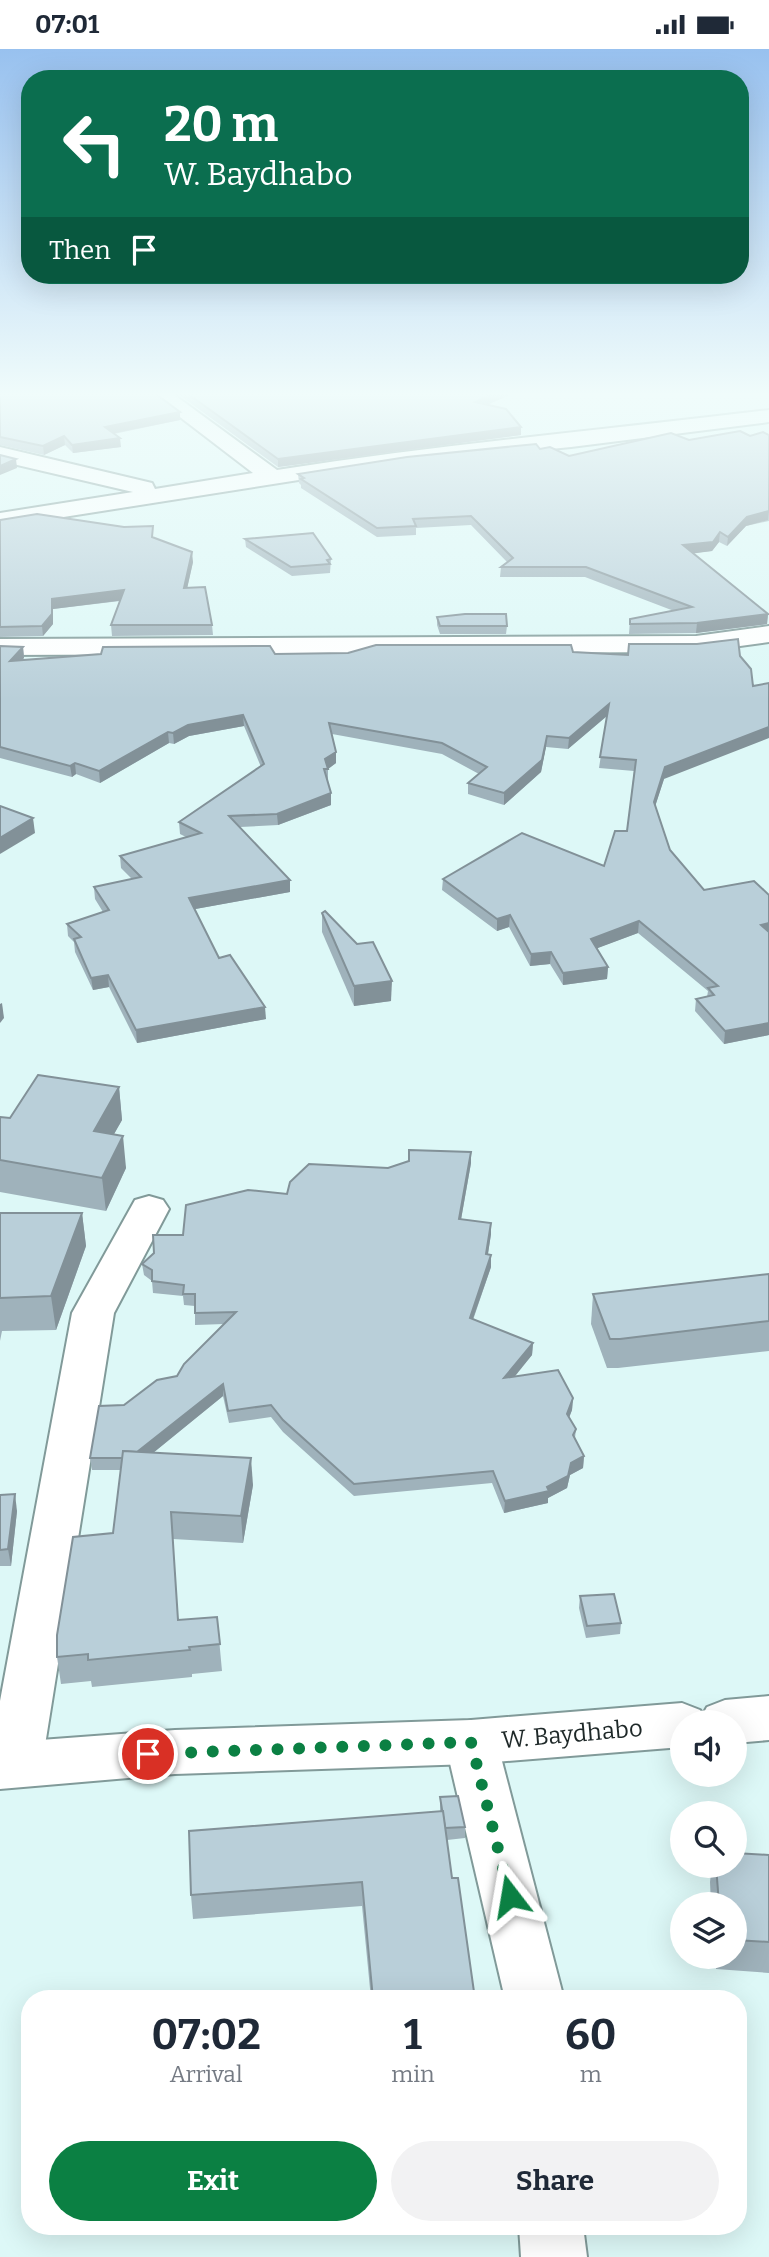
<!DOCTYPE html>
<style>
body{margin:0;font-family:Bitter,serif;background:#f2f2f3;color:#1f2937;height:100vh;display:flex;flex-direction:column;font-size:26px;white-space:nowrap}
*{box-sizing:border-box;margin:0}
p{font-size:23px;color:#747a83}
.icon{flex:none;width:38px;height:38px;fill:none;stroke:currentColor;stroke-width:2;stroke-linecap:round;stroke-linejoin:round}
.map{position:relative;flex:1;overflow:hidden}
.side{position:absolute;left:21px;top:1941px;width:726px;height:245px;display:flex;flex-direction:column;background:#fff;border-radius:28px;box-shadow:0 7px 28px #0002}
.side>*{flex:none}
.guide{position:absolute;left:21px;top:21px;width:728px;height:214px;border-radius:28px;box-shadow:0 7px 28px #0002;background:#0b6e4f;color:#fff;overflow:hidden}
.controls{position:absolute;left:670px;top:1661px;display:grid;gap:14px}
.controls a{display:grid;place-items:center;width:77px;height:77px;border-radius:50%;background:#fff;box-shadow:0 7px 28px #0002;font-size:35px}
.pin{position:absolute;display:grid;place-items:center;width:60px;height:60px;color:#fff;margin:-30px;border:4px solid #fff;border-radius:50%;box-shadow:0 2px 7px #0007}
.me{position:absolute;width:77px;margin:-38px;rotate:346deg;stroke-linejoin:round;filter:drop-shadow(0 0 5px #0008)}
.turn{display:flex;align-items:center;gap:24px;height:147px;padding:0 28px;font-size:32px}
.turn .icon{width:91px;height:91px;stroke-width:2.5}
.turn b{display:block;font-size:49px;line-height:60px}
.then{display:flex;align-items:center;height:66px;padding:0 28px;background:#0003;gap:14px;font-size:26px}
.eta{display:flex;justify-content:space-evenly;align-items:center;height:119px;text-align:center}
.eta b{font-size:42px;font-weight:700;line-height:49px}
.cta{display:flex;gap:14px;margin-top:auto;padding:14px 28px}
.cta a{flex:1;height:80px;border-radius:42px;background:#0b8043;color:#fff;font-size:28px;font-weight:700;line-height:80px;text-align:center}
.cta a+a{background:#f2f2f3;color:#1f2937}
.status{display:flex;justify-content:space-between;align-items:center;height:49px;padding:0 35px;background:#fff;direction:ltr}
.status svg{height:19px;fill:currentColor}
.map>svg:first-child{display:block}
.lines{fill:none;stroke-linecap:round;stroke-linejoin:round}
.minor-casing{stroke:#819a99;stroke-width:4}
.primary-casing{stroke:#819a99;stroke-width:4}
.minor{fill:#fff;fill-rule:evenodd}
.primary{fill:#fff;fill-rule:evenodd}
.wall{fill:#9fb2bb}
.shaded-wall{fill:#829198}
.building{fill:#b9cfd9;stroke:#829198;stroke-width:2}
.route{stroke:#0b8043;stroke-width:12;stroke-dasharray:0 21.6}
.labels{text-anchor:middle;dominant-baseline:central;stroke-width:6;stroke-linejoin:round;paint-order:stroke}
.near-street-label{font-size:24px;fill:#1e2828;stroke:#fff}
</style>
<div class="status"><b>07:01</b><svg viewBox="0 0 49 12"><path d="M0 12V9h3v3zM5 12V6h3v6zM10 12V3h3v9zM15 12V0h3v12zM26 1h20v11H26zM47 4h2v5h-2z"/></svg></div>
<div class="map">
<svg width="769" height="2208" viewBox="0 0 769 2208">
<rect width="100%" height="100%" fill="#ddf8f7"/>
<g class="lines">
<defs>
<g id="minor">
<path d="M146 342H169L277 421C440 395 605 381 769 361V373L571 398 407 414 0 478V464L133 443 0 412V398L152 434 155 440 253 424Z"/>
<polygon points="769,577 769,593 696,603 0,606 0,590 696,587"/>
<polygon points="149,1147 163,1151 169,1160 114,1264 42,1715 34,1731 15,1738 0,1732 0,1652 72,1264 135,1151"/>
<polygon points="471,1671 490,1677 497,1693 564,1950 505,1950 445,1693 452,1677"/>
<polygon points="519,2177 583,2177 587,2208 521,2208"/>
</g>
<polygon id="primary" points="769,1647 769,1691 735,1694 735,1673 682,1673 682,1698 471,1715 175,1725 0,1740 0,1694 175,1681 471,1671 682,1654 700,1661 703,1665 707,1658 725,1651"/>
</defs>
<use href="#minor" class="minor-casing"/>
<use href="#primary" class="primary-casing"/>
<use href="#minor" class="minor"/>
<use href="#primary" class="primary"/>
</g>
<g class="wall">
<polygon points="0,342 180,371 114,385 121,398 73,404 65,396 44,406 0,396"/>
<polygon points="174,342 512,342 512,345 487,356 521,386 278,418"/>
<polygon points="769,386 769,472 746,477 727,497 719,493 712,502 693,504 768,565 767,575 696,584 629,585 630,570 674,562 585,528 500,528 501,518 507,513 471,476 416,479 416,486 377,488 301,439 301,436 299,434 298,425 540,400 569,407 689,391"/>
<polygon points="0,471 153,488 193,513 187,539 212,576 213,586 112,587 111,576 120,552 53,560 53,575 43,587 0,588"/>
<polygon points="245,490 331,510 330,524 292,527 246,498"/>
<polygon points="437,568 507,577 506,585 440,585 437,576"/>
<polygon points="0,597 23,598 24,609 21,611 275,605 573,603 664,730 655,757 670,801 704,841 769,846 769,986 724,995 695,962 696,950 707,948 708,942 638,884 597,899 608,918 607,930 563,936 550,915 530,917 509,878 497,882 442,841 443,830 604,817 627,782 634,722 599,719 607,667 568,700 546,698 541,723 504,756 468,745 468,734 479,725 442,705 332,685 336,703 336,714 328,720 328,731 327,731 331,744 331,756 278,776 240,778 290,831 290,843 195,860 219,909 266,970 137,994 109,938 93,941 75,903 74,893 68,887 67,875 103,863 95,850 94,838 132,830 121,819 120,807 186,788 180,785 179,773 261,718 244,677 189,687 174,695 169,694 100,734 76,725 72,728 0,709"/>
<polygon points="322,864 391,952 354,957 322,883"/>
<polygon points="119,1038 122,1071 114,1085 126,1119 106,1162 0,1143 0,1068 10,1069"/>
<polygon points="471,1114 461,1170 491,1185 488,1205 491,1218 473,1271 533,1294 532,1306 514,1327 573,1349 572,1361 569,1368 576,1380 575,1389 584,1407 583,1419 570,1426 567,1439 548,1449 548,1454 504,1464 492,1434 354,1447 283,1383 271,1368 229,1374 223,1347 153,1404 253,1436 243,1494 173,1490 178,1571 217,1568 222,1622 192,1625 192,1628 92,1638 91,1632 61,1635 57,1608 113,1484 121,1421 92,1421 90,1409 124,1356 177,1327 224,1275 195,1276 195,1257 184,1256 183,1247 153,1244 152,1232 144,1226 142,1215 183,1186 287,1145 388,1119"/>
<polygon points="0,1164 82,1164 86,1197 56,1281 2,1282 0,1292"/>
<polygon points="769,1225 769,1302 618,1319 607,1319 591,1275 593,1245"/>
<polygon points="0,1446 17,1462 11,1517 0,1517"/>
<polygon points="580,1547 621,1574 620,1585 586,1589 579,1559"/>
<polygon points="440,1748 465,1778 465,1789 447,1791 452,1829 475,1950 371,1950 362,1857 193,1870 191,1846 440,1763"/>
<polygon points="769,1806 769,1924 716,1920 715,1908 735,1908 735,1855 711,1855 710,1833 712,1816 735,1816"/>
</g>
<g class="shaded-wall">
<polygon points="500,342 512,342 512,345 475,361 475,353"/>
<polygon points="180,363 180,371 105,386 105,378"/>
<polygon points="521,378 521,386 278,418 278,410"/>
<polygon points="64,387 65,396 44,406 43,397"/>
<polygon points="120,389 121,398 73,404 72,396"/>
<polygon points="16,410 17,419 0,426 0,417"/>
<polygon points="769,462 768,471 746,477 727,497 728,488 747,468"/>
<polygon points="720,483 719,493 712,502 682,506 683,496"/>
<polygon points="192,503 193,513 185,549 184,539"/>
<polygon points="124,541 125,551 53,560 53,575 43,587 42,577 52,550"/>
<polygon points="768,565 767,575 696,584 697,574"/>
<polygon points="23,598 24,609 11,623 10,612"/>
<polygon points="609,655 608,666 568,700 569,689"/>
<polygon points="243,666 244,677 189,687 174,695 173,684 188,676"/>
<polygon points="769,678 769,689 664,730 653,764 654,753 665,718"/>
<polygon points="168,683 169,694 100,734 99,722"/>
<polygon points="547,687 546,698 541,723 504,756 504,744"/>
<polygon points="336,703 336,714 328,720 325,710"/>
<polygon points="75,714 76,725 72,728 70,717"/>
<polygon points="331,744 331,756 278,776 277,765"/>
<polygon points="33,769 35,784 0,805 0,789"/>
<polygon points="290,831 290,843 190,861 189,849"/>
<polygon points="510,866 509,878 497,882 497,870"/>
<polygon points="639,872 638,884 590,902 591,890"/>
<polygon points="769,874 769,886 761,876"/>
<polygon points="551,903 550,915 530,917 531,905"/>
<polygon points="608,918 607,930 563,936 563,924"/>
<polygon points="108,926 109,938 93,941 91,929"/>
<polygon points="392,932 391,952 354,957 354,937"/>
<polygon points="2,954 4,969 0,974 0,955"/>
<polygon points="265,958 266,970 137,994 136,981"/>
<polygon points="769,974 769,986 724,995 725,982"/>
<polygon points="119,1038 122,1071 97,1115 94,1082"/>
<polygon points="123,1087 126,1119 106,1162 102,1129"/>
<polygon points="471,1103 471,1114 459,1182 459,1170"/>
<polygon points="82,1164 86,1197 56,1281 51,1247"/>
<polygon points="491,1174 491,1185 486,1217 486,1205"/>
<polygon points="491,1206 491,1218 469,1281 470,1269"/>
<polygon points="533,1294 532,1306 504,1341 504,1329"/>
<polygon points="223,1335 223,1347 132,1421 130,1409"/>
<polygon points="573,1349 572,1361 566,1377 567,1365"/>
<polygon points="584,1407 583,1419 570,1426 567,1439 548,1449 548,1454 504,1464 505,1452 547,1438 571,1414"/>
<polygon points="251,1409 253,1436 243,1494 241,1467"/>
<polygon points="15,1445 17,1462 11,1517 8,1500"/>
</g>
<g class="building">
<polygon points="0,342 152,342 180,363 105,378 120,389 72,396 64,387 43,397 0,388"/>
<polygon points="184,342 500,342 475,353 506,360 521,378 278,410"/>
<polygon points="740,382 750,387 763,383 769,386 769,462 747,468 728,488 720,483 713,493 683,496 768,565 697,574 630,575 630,570 692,558 586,518 501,518 513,509 471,467 413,470 416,477 377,479 301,430 304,429 298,425 407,408 536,395 540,400 550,398 569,407 671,384 689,391"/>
<polygon points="0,406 16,410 0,417"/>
<polygon points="37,465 124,478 153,477 152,488 192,503 184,539 205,538 212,576 111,576 124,541 52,550 52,565 42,577 0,578 0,471"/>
<polygon points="313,484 331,510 327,511 330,515 291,518 245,490"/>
<polygon points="465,565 506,565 507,577 440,577 437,568"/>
<polygon points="738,590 740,607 751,620 753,637 769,634 769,678 665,718 654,753 670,801 704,841 754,832 769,846 769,874 761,876 769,883 769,974 725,982 696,950 714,946 708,939 718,937 639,872 591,890 608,918 563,924 551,903 531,905 510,866 497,870 443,830 522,784 604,817 615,782 627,782 636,711 600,708 609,655 569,689 547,687 542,711 504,744 468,734 487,718 442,694 329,674 336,703 325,710 328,720 324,720 331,744 277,765 229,767 290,831 189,849 219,909 230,906 265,958 136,981 108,926 91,929 74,890 81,888 67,875 109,861 94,838 141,828 120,807 201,784 179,773 264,715 243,666 188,676 173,684 168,683 99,722 75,714 70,717 0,698 0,597 23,598 10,612 101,605 103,598 270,597 275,605 348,604 376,596 571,596 573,603 628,606 629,595 697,595"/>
<polygon points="0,757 33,769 0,789"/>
<polygon points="325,862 357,895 373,893 392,932 354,937 322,864"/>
<polygon points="38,1026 119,1038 94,1082 123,1087 102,1129 0,1111 0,1068 10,1069"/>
<polygon points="409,1101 471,1103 459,1170 491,1174 486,1205 491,1206 470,1269 533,1294 504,1329 558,1321 573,1349 567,1365 576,1380 573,1386 584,1407 571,1414 568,1427 547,1438 549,1442 505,1452 493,1422 354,1435 283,1371 271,1356 228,1362 223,1335 137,1403 123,1402 123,1409 90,1409 99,1357 124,1356 157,1331 177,1327 184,1315 236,1263 195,1264 195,1245 183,1245 184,1236 152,1232 152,1221 142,1215 154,1204 153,1186 183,1186 186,1156 248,1141 287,1145 290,1133 309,1115 388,1119 409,1112"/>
<polygon points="0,1164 82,1164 51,1247 0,1249"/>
<polygon points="769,1225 769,1272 620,1290 610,1290 593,1245"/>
<polygon points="123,1402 251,1409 241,1467 171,1463 178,1571 217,1568 220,1595 189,1598 190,1601 88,1611 88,1605 57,1608 57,1586 73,1488 113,1484"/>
<polygon points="15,1445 8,1500 0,1501 0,1446"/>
<polygon points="614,1545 621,1574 587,1577 580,1547"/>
<polygon points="458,1747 465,1778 445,1779 440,1748"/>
<polygon points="443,1762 452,1829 458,1829 475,1950 373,1950 362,1833 191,1846 189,1782"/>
<polygon points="735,1804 769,1806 769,1893 735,1891 735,1855 719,1855 716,1816 735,1816"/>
</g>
<linearGradient id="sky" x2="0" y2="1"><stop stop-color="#98c1ef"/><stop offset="0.53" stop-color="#f0fcfb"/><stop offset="1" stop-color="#f0fcfb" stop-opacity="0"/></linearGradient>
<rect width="769" height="651" fill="url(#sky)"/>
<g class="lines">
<polyline class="route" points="148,1705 471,1693 510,1847"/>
</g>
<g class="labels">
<g class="near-street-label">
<text transform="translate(572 1685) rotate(-5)">W. Baydhabo</text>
</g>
</g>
</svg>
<div class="controls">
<a><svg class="icon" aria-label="sound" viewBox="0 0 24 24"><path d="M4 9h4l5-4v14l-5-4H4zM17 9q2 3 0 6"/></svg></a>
<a><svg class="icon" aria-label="search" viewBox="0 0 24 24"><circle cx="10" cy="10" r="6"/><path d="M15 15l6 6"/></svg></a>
<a><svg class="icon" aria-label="layers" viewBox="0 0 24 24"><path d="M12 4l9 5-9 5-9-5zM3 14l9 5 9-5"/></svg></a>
</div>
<div class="pin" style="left:148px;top:1705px;background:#d93025"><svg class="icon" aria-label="arrive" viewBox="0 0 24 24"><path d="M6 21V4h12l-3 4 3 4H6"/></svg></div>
<svg class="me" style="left:510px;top:1847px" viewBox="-20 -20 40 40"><path d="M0-17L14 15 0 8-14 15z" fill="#0b8043" stroke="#fff" stroke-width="4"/></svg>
<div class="guide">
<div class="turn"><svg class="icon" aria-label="left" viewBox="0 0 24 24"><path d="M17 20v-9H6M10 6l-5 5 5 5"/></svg><div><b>20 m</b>W. Baydhabo</div></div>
<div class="then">Then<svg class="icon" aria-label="arrive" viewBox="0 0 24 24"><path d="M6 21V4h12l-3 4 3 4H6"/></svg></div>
</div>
<section class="side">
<div class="eta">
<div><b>07:02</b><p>Arrival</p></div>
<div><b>1</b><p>min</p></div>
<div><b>60</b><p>m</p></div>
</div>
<div class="cta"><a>Exit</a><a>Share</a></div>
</section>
</div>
